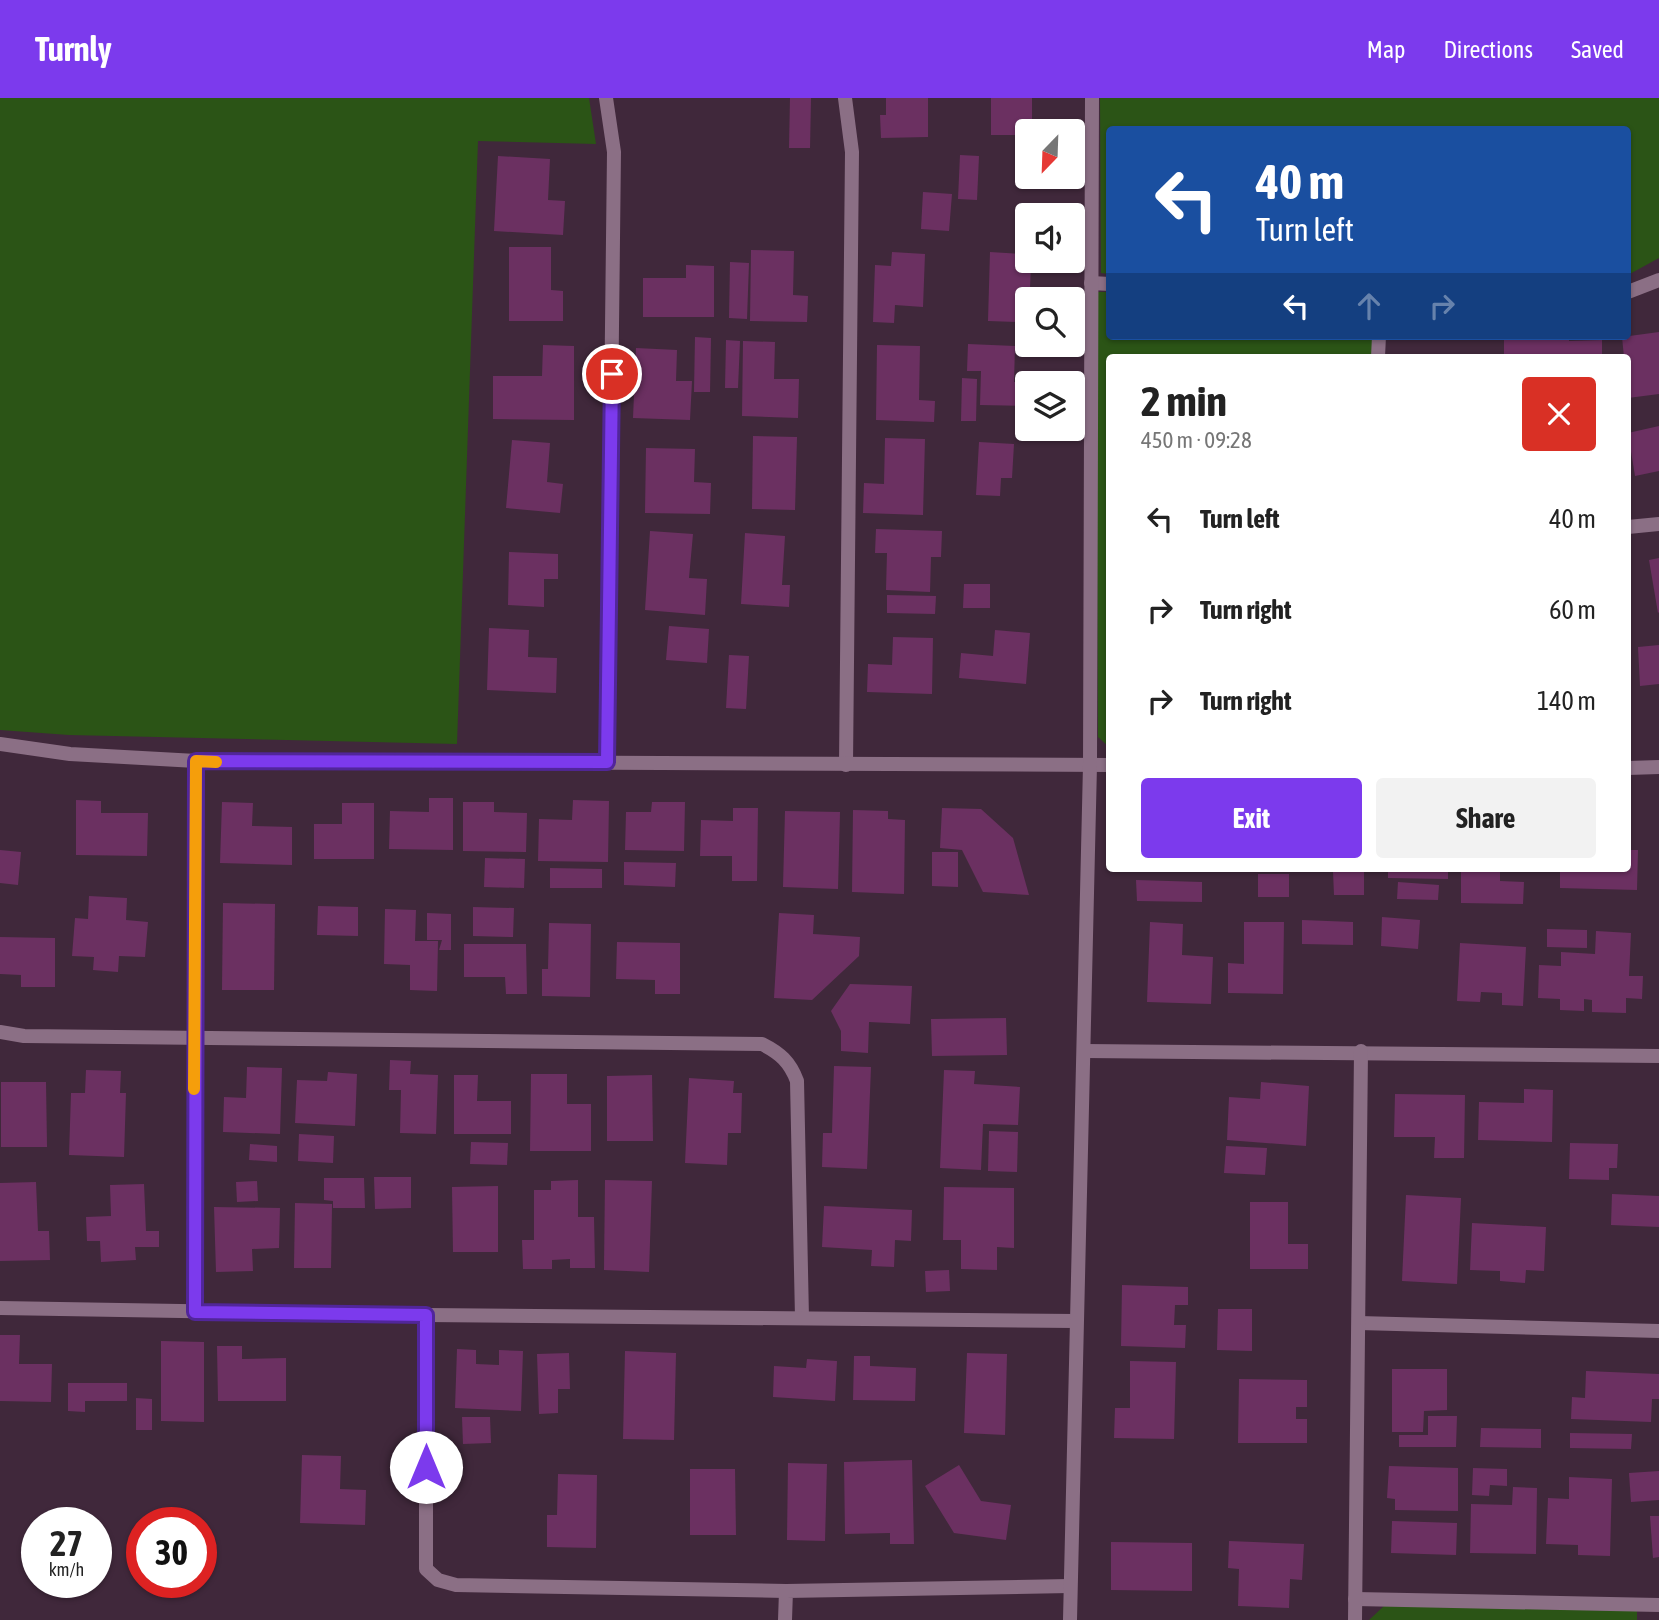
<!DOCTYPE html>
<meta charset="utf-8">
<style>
body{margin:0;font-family:"Asap Condensed",sans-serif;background:#f2f2f2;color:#222;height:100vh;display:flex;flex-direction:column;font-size:26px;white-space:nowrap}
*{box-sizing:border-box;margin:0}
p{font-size:23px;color:#767676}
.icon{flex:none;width:38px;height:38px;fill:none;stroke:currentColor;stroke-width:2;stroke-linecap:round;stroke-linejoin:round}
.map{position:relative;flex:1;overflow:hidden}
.drawer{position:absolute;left:1106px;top:256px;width:525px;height:518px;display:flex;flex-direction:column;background:#fff;border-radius:7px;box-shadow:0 2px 5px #0004}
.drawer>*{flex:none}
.guide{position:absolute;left:1106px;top:28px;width:525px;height:214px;border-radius:7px;box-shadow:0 2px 5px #0004;background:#1a4fa0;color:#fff;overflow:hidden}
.needle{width:46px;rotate:203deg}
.buttons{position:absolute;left:1015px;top:21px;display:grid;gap:14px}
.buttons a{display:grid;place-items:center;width:70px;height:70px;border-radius:7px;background:#fff;box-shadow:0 2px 5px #0004;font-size:35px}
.speed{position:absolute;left:21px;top:1409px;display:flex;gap:14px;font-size:35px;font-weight:700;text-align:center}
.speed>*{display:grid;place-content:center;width:91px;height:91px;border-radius:50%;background:#fff;box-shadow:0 2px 5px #0004;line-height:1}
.speed small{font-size:18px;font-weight:400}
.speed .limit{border:10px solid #d22;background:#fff;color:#111}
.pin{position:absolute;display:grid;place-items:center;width:60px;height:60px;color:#fff;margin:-30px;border:4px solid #fff;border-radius:50%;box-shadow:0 2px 7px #0007}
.me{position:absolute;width:77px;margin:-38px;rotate:0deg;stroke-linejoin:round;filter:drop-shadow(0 0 5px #0008)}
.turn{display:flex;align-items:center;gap:24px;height:147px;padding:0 35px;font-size:32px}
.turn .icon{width:91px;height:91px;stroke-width:2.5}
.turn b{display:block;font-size:49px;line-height:60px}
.lanes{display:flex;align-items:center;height:66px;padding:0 35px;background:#0003;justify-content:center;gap:35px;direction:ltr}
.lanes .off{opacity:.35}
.round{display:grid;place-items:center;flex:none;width:74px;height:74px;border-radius:7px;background:#f2f2f2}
.headline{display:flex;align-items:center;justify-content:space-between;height:119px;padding:0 35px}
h1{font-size:42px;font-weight:700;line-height:52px}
.cta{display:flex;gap:14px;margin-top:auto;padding:14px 35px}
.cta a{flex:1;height:80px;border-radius:7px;background:#7c3aed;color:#fff;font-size:28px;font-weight:700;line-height:80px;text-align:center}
.cta a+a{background:#f2f2f2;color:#222}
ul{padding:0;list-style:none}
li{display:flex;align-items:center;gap:21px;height:91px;padding:0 35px}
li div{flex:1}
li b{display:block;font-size:26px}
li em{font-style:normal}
header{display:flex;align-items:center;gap:42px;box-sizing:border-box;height:98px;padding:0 35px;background:#7c3aed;color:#fff}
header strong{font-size:33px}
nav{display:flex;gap:38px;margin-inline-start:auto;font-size:24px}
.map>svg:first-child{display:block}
.green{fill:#2b5416}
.building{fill:#6b3061}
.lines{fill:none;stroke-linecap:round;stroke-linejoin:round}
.minor{stroke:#8b6f85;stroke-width:14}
.route-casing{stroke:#51269a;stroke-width:18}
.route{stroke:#7c3aed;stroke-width:12}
.slow{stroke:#f59e0b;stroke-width:12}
</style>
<header>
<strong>Turnly</strong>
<nav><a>Map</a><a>Directions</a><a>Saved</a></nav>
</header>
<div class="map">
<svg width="1659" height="1522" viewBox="0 0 1659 1522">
<rect width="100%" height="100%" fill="#40283b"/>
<g class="green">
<polygon points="0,0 589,0 596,46 478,43 457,646 69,637 0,632"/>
<polygon points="1100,0 1659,0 1659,160 1628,177 1628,32 1110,32 1109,176 1101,175"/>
<polygon points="1096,194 1109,194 1110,238 1373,238 1373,259 1110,259 1109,649 1098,639"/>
<polygon points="1384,1508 1637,1513 1637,1522 1369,1522"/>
</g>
<g class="building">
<polygon points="790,0 811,0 810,50 789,50"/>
<polygon points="886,0 928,0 928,39 881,40 880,17 886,17"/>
<polygon points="991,0 1032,0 1032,33 1027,33 1027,37 991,37"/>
<polygon points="960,57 979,58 977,102 958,101"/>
<polygon points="498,58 550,61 548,102 565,103 563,137 494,133"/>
<polygon points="923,94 952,96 949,133 921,131"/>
<polygon points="509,149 551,149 551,192 563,193 563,223 509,223"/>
<polygon points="751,152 794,153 793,197 808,198 807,224 750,223"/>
<polygon points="892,154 925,156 923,209 895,207 894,225 873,224 875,167 891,168"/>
<polygon points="990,154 1021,156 1020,167 1031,167 1030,190 1019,189 1017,224 988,223"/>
<polygon points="730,164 749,165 747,221 729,220"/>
<polygon points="686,167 714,168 714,219 643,219 643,180 686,180"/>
<polygon points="1659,234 1659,296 1628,300 1628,259 1624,259 1622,239"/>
<polygon points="1504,238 1569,238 1569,243 1602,242 1602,259 1504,259"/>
<polygon points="695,239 711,240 710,294 694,294"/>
<polygon points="726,242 740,243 738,290 725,290"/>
<polygon points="743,243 775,244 774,281 799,281 798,320 742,318"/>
<polygon points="968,246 1015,248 1014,284 1027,284 1027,308 980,307 981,273 967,273"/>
<polygon points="543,247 574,248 574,322 493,321 493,278 542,278"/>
<polygon points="877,247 920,248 919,302 935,303 934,324 876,322"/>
<polygon points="636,250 677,252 676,283 692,283 690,322 633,320"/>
<polygon points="962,280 977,281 976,323 961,323"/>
<polygon points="1659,328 1659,373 1635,378 1628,335"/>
<polygon points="753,338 797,339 795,412 752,411"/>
<polygon points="885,340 925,341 923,417 863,415 864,385 884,386"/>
<polygon points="512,342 550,345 547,384 563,386 560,415 506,410"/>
<polygon points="979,344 1014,346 1012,380 1001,380 1000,398 976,397"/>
<polygon points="646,350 695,351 694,384 711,385 710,416 645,415"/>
<polygon points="876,431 942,433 941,459 931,459 930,494 886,492 887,455 875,455"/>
<polygon points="650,433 693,436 689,480 707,481 705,517 645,512"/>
<polygon points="745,435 785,438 782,487 790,487 789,509 741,506"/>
<polygon points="509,454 558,456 558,481 544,481 544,509 508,507"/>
<polygon points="1659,460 1659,514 1658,515 1649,462"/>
<polygon points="964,486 990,486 990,510 963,510"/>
<polygon points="887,497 936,498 935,516 887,515"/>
<polygon points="669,528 709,531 707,565 666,562"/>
<polygon points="489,530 529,532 528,559 557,560 556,595 487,592"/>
<polygon points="995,532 1030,535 1026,586 959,580 961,555 993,558"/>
<polygon points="893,539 933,540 932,596 867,594 868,566 892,567"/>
<polygon points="1659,547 1659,586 1640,588 1638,549"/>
<polygon points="729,557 749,558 746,611 726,610"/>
<polygon points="429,700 453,700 453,752 389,751 390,713 429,714"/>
<polygon points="76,702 101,703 101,715 148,715 147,758 76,757"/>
<polygon points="573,702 609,703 608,764 538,763 539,721 572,722"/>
<polygon points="222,704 253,705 252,728 292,729 292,767 220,765"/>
<polygon points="463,704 494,704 494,714 527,715 526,754 463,753"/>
<polygon points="652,704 685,704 684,753 625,752 626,714 651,714"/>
<polygon points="342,705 374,705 374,761 314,761 314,726 342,726"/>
<polygon points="733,710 758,710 757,783 732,783 732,758 700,758 701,722 733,723"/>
<polygon points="942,710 981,711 1013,740 1029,797 983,794 962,752 940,750"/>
<polygon points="853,712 888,713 888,721 905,722 904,796 852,794"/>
<polygon points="785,713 840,714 838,791 783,789"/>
<polygon points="0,752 21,754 18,787 0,785"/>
<polygon points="1628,752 1638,752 1637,792 1560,790 1560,774 1545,773 1545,770 1628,770"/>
<polygon points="932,754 958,754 958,789 932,788"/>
<polygon points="485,760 525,761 524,790 484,789"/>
<polygon points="624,764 676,765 675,789 624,787"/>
<polygon points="550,770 602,771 602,790 550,790"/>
<polygon points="1308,770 1364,770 1364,797 1334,797 1333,773 1308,773"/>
<polygon points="1388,770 1448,770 1448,781 1388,780"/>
<polygon points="1461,770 1500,770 1500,783 1524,784 1523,806 1461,805"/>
<rect x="1258" y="776" width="31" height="23"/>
<polygon points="1136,782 1202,784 1202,804 1137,803"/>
<polygon points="1398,784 1439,787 1438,802 1397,801"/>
<polygon points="89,798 127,800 126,822 148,824 145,859 119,858 118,874 93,872 94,859 72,858 75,820 88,821"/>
<polygon points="223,805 275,806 274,892 222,892"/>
<polygon points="318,808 358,809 358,838 317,837"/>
<polygon points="473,809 514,810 513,839 473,838"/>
<polygon points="385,811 416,812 415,843 438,843 437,893 410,892 410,867 384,866"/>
<polygon points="427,815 451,816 451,852 439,852 442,842 427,842"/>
<polygon points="779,815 814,817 813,836 860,839 859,858 812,902 774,900"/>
<polygon points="1382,819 1420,822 1418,851 1381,848"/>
<polygon points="1302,822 1353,824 1353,847 1302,846"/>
<polygon points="1150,824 1183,826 1182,857 1213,859 1211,906 1147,904"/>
<polygon points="1244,824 1284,824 1283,896 1228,895 1228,865 1244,866"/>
<polygon points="549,825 591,826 590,899 542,898 542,871 548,871"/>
<polygon points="1547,831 1587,832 1587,850 1547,849"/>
<polygon points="1596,833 1631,835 1629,878 1643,878 1642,901 1626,900 1626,915 1592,914 1592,902 1584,901 1584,913 1560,912 1560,901 1538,900 1539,867 1561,868 1561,854 1595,856"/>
<polygon points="0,839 55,840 55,889 21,889 21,877 0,876"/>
<polygon points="617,844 680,845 680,896 655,896 655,882 616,881"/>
<polygon points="1460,845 1526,849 1523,908 1502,907 1502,895 1481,894 1480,904 1457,903"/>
<polygon points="464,846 526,846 527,896 506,896 505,879 464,879"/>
<polygon points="850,886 912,888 910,926 869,924 868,955 841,953 841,933 831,913"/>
<polygon points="1006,920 1007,957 932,958 931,921"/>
<polygon points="390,962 411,963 410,976 438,977 436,1036 400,1035 401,992 389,992"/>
<polygon points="834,968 871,969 867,1071 822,1069 823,1035 832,1035"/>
<polygon points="247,969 282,970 280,1036 223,1034 224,999 246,1000"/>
<polygon points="86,972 121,973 120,995 126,995 124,1059 69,1057 71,995 85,995"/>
<polygon points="944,972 975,973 974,986 1020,989 1018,1027 983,1026 981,1072 940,1070"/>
<polygon points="328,974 357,976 355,1028 295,1025 297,982 327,983"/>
<polygon points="531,976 567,976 567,1006 591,1006 591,1053 530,1053"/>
<polygon points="454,977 478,977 477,1003 511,1003 511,1036 454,1036"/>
<polygon points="652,977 653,1043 607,1043 607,978"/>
<polygon points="689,980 734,983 733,995 742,995 741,1035 728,1035 727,1067 685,1065"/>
<polygon points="1,984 46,984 47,1049 1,1049"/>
<polygon points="1261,984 1309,988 1306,1048 1227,1042 1229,999 1260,1001"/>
<polygon points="1524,991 1553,992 1552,1044 1478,1042 1479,1004 1524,1005"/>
<polygon points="1395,996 1465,997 1464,1060 1434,1060 1435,1039 1394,1039"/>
<polygon points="989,1033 1018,1034 1017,1074 988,1073"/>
<polygon points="299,1036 334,1038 333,1065 298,1063"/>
<polygon points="471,1044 508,1045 507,1067 470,1066"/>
<polygon points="1570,1045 1618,1046 1617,1070 1609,1070 1609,1082 1569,1081"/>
<polygon points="250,1046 277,1048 277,1064 249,1062"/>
<polygon points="1226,1048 1267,1050 1265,1077 1224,1075"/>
<polygon points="374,1079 411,1079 411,1110 375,1111"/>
<polygon points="324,1080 364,1080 365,1110 333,1110 333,1103 324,1102"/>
<polygon points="578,1082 578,1119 594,1119 595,1170 570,1170 570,1161 552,1162 552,1171 523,1171 522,1142 534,1142 534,1092 551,1092 551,1083"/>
<polygon points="605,1082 652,1083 649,1174 604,1172"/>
<polygon points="257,1083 258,1103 237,1104 236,1084"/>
<polygon points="36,1084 38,1133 49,1133 50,1162 0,1163 0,1085"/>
<polygon points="144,1086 146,1133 159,1133 159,1149 135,1149 136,1162 101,1164 100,1143 87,1143 86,1119 111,1118 110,1087"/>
<polygon points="498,1088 498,1154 453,1154 452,1089"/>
<polygon points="944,1089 1014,1090 1014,1150 997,1149 997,1172 961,1171 961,1142 943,1142"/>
<polygon points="1612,1096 1659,1098 1659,1129 1611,1127"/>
<polygon points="1406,1097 1461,1100 1457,1186 1402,1183"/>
<polygon points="1250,1104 1288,1104 1288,1146 1308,1146 1308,1171 1250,1171"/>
<polygon points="295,1105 332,1106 331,1170 294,1170"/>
<polygon points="824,1108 912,1112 911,1143 895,1142 894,1169 871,1168 872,1152 822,1149"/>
<polygon points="214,1109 280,1110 279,1150 252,1151 253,1173 216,1174"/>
<polygon points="1472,1125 1546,1129 1544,1173 1526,1172 1525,1185 1500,1183 1500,1173 1470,1172"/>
<polygon points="949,1172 950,1193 926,1194 925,1173"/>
<polygon points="1122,1187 1188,1189 1188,1207 1175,1207 1174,1227 1186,1227 1185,1250 1121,1248"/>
<polygon points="1218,1211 1252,1211 1252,1253 1217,1252"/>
<polygon points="0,1237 20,1237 19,1266 52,1266 51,1304 0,1303"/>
<polygon points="161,1243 204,1244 204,1324 161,1323"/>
<polygon points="217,1248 242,1248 242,1261 286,1260 286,1303 218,1303"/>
<polygon points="457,1251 476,1252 476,1266 499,1267 499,1252 523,1253 521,1313 455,1310"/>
<polygon points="625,1253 676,1255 674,1342 623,1341"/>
<polygon points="569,1255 570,1291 558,1291 558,1315 539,1316 537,1256"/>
<polygon points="967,1255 1007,1256 1005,1337 964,1335"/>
<polygon points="854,1258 870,1258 870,1268 916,1270 915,1303 853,1302"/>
<polygon points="807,1261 837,1263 835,1303 773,1299 774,1268 806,1270"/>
<polygon points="1130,1263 1176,1264 1174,1341 1114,1340 1115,1310 1130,1310"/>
<polygon points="1392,1271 1447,1271 1447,1312 1424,1313 1423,1334 1392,1334"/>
<polygon points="1586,1273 1659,1276 1659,1301 1652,1301 1651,1324 1571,1321 1572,1299 1585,1300"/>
<polygon points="1239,1281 1307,1282 1307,1309 1296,1309 1296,1321 1307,1321 1307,1345 1238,1345"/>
<polygon points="68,1285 127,1285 127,1303 85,1303 85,1314 68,1313"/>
<polygon points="136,1300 152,1301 152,1332 136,1332"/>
<polygon points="1428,1318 1457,1318 1456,1349 1399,1349 1399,1337 1428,1337"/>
<polygon points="462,1319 490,1319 491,1345 463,1346"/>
<polygon points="1481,1330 1541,1331 1541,1350 1480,1349"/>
<polygon points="1570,1335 1632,1336 1631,1351 1570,1350"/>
<polygon points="302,1357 341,1358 340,1391 366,1392 365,1427 300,1425"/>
<polygon points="912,1362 914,1446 890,1446 890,1435 845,1436 844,1364"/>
<polygon points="788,1365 827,1366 825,1443 787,1442"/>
<polygon points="959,1367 981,1403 1011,1407 1006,1442 954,1435 925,1388"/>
<polygon points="1389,1368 1458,1370 1458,1413 1395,1412 1395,1401 1387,1400"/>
<polygon points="1473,1370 1507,1371 1507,1388 1490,1387 1489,1398 1472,1397"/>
<polygon points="690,1371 735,1371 736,1437 690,1437"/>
<polygon points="1659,1373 1659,1402 1631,1404 1629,1375"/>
<polygon points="558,1376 597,1377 596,1450 547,1449 547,1417 557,1417"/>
<polygon points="1569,1379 1612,1381 1610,1458 1578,1457 1578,1447 1546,1446 1548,1400 1569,1401"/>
<polygon points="1513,1389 1537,1390 1536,1456 1470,1455 1471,1406 1512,1407"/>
<polygon points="1650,1418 1659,1418 1659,1459 1653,1460"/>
<polygon points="1392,1423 1457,1425 1456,1457 1391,1455"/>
<polygon points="1229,1443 1304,1446 1302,1482 1290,1481 1289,1510 1238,1508 1239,1471 1228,1470"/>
<polygon points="1111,1444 1192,1445 1192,1493 1111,1492"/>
</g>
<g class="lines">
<g class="minor">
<polyline points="606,0 614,54 607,664"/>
<polyline points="845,0 852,54 846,667"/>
<polyline points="1091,185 1110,186"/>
<polyline points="1628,194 1659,182"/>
<polyline points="1378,259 1379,238"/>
<polyline points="1628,429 1659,426"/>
<polyline points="0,646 70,656 196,663 1110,667"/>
<polyline points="1628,670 1659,669"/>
<path d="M0 934 24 938 762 946C780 955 790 964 797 983L802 1220"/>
<polyline points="1085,953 1659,958"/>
<polyline points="0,1210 426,1217 1075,1223"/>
<polyline points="195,1214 196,663"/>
<polyline points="426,1217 426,1471 438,1482 456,1487 786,1493"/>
<polyline points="1359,1225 1659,1233"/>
<polyline points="1355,1501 1659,1507"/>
<polyline points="785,1522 786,1493 1070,1488"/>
<polyline points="1070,1522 1090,667 1092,0"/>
<polyline points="1355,1522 1361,953"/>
</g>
</g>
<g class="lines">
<defs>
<polyline id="route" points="426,1369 426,1217 195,1214 196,663 607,664 612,276"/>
</defs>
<use href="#route" class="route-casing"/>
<use href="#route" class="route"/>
<polyline class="slow" points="194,991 196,663 216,664"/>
</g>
</svg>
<div class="buttons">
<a><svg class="needle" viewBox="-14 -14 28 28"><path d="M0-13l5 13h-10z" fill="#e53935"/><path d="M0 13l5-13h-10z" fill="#767676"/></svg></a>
<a><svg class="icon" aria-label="sound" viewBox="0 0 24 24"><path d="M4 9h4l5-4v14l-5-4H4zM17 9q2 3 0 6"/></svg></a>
<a><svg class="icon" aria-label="search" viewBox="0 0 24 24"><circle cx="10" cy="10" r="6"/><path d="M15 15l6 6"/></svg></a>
<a><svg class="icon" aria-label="layers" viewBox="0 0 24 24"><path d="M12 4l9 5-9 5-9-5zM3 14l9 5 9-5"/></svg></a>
</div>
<div class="speed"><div>27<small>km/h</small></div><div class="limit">30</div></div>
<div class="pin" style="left:612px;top:276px;background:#d93025"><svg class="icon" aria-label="arrive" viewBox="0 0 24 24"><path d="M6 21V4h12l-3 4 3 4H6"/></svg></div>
<svg class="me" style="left:426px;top:1369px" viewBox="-20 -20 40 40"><circle r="19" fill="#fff"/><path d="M0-13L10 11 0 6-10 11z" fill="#7c3aed"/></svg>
<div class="guide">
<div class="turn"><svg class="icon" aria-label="left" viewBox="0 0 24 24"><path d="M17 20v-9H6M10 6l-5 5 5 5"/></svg><div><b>40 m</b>Turn left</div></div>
<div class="lanes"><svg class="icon" aria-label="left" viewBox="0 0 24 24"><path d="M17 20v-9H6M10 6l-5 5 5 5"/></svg><svg class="icon off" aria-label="ahead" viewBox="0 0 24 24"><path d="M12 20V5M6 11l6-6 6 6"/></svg><svg class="icon off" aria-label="right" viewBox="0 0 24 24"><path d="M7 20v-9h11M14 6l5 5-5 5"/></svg></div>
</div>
<section class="drawer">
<div class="headline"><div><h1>2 min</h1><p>450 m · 09:28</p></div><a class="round" style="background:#d93025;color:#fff"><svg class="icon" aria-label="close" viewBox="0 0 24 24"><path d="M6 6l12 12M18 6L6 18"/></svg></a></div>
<ul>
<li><svg class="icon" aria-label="left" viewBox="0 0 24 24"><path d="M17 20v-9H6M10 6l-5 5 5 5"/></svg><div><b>Turn left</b></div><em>40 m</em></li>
<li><svg class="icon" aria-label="right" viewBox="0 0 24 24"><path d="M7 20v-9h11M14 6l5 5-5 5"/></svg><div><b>Turn right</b></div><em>60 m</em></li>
<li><svg class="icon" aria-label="right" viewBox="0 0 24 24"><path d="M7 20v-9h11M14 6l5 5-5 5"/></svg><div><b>Turn right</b></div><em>140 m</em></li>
</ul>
<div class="cta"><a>Exit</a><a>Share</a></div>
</section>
</div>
